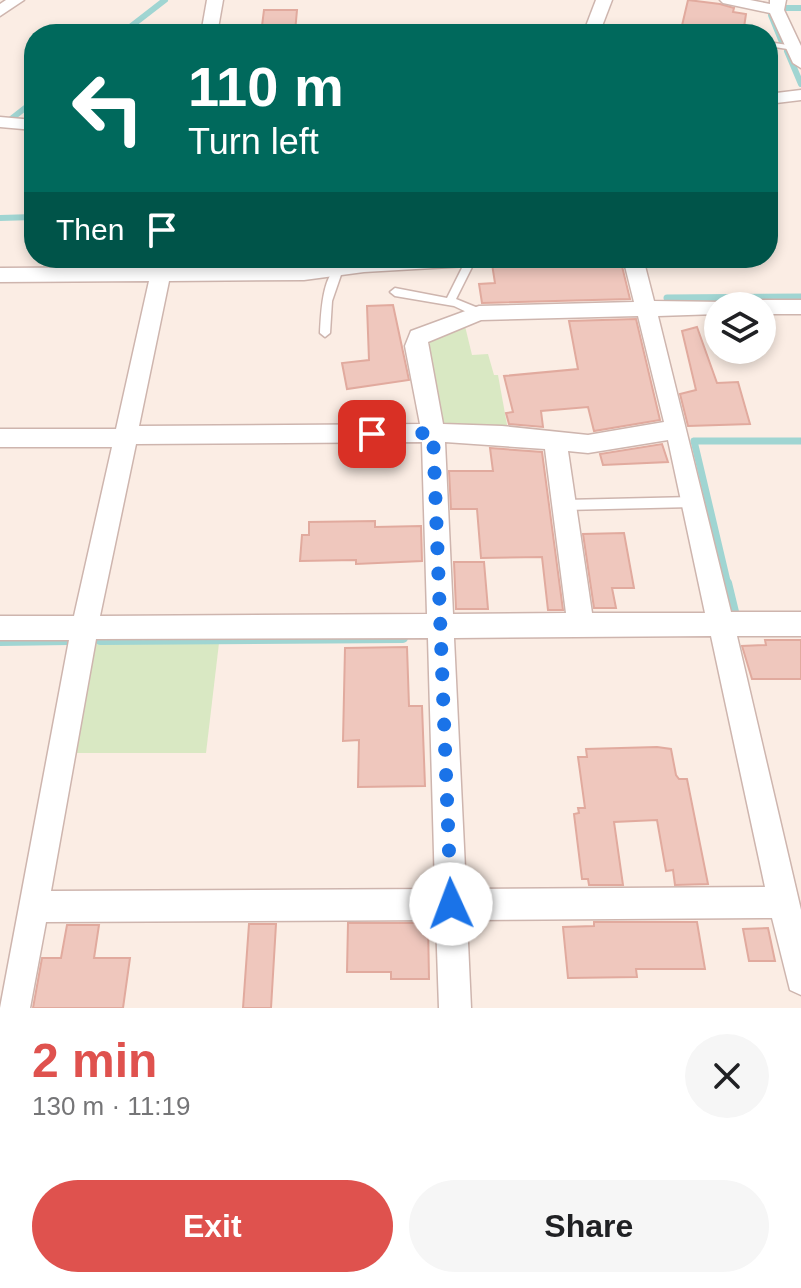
<!DOCTYPE html>
<meta charset="utf-8">
<style>
body{margin:0;font-family:Helvetica,sans-serif;background:#f6f6f6;color:#202124;height:100vh;display:flex;flex-direction:column;font-size:30px;white-space:nowrap}
*{box-sizing:border-box;margin:0}
p{font-size:26px;color:#757577}
.icon{flex:none;width:44px;height:44px;fill:none;stroke:currentColor;stroke-width:2;stroke-linecap:round;stroke-linejoin:round}
.map{position:relative;height:1008px;overflow:hidden}
.details{display:flex;flex-direction:column;background:#fff;flex:1}
.details>*{flex:none}
.hud{position:absolute;left:24px;top:24px;width:754px;height:244px;border-radius:32px;box-shadow:0 4px 12px #0003;background:#00695c;color:#fff;overflow:hidden}
.buttons{position:absolute;left:704px;top:292px;display:grid;gap:16px}
.buttons a{display:grid;place-items:center;width:72px;height:72px;border-radius:50%;background:#fff;box-shadow:0 4px 12px #0003;font-size:40px}
.pin{position:absolute;display:grid;place-items:center;width:68px;height:68px;color:#fff;margin:-34px;border-radius:16px;box-shadow:0 4px 12px #0006}
.me{position:absolute;width:88px;margin:-44px;rotate:358deg;stroke-linejoin:round;filter:drop-shadow(0 0 6px #0008)}
.turn{display:flex;align-items:center;gap:28px;height:168px;padding:0 32px;font-size:36px}
.turn .icon{width:104px;height:104px;stroke-width:2.5}
.turn b{display:block;font-size:56px;line-height:68px}
.then{display:flex;align-items:center;height:76px;padding:0 32px;background:#0003;gap:16px;font-size:30px}
.round{display:grid;place-items:center;flex:none;width:84px;height:84px;border-radius:42px;background:#f6f6f6}
.headline{display:flex;align-items:center;justify-content:space-between;height:136px;padding:0 32px}
h1{font-size:48px;font-weight:700;line-height:60px;color:#df524e}
.primary-button{display:flex;gap:16px;margin-top:auto;padding:16px 32px}
.primary-button a{flex:1;height:92px;border-radius:48px;background:#df524e;color:#fff;font-size:32px;font-weight:700;line-height:92px;text-align:center}
.primary-button a+a{background:#f6f6f6;color:#202124}
.map>svg:first-child{display:block}
.green{fill:#d9e8c3}
.lines{fill:none;stroke-linecap:round;stroke-linejoin:round}
.stream-far2{stroke:#a0d5d2;stroke-width:6}
.stream-far1{stroke:#a0d5d2;stroke-width:7}
.stream{stroke:#a0d5d2;stroke-width:10}
.building{fill:#efc7bd;stroke:#e1aa9e;stroke-width:2}
.lane-casing{stroke:#ceb5ae;stroke-width:3}
.street-casing{stroke:#ceb5ae;stroke-width:3}
.lane{fill:#fff;fill-rule:evenodd}
.street{fill:#fff;fill-rule:evenodd}
.route{stroke:#1a73e8;stroke-width:14;stroke-dasharray:0 25.2}
</style>
<div class="map">
<svg width="801" height="1008" viewBox="0 0 801 1008">
<rect width="100%" height="100%" fill="#fbede4"/>
<g class="green">
<polygon points="465,326 472,355 488,354 494,375 498,375 508,430 444,428 425,348 427,339"/>
<polygon points="94,643 219,643 206,753 72,753"/>
</g>
<g class="lines">
<g class="stream-far2">
<polyline points="783,8 801,8"/>
<polyline points="771,15 782,42"/>
<polyline points="121,34 165,0"/>
<polyline points="787,51 801,84"/>
<polyline points="11,119 34,101"/>
<polyline points="0,218 34,217"/>
</g>
<g class="stream-far1">
<polyline points="667,298 801,297"/>
<polyline points="728,585 694,441 801,441"/>
</g>
<g class="stream">
<polyline points="727,583 734,612"/>
<polyline points="100,640 403,638"/>
<polyline points="0,641 70,640"/>
</g>
</g>
<g class="building">
<polygon points="688,0 720,4 734,8 733,12 746,14 743,34 680,34"/>
<polygon points="264,10 297,10 295,32 261,34"/>
<polygon points="590,258 620,258 630,299 482,303 479,284 495,283 492,264"/>
<polygon points="393,305 409,380 347,389 342,363 369,360 367,306"/>
<polygon points="636,319 660,420 594,431 588,407 541,411 543,427 509,424 506,413 513,412 504,376 578,369 569,321"/>
<polygon points="697,327 717,383 738,382 750,424 688,426 680,394 696,390 682,331"/>
<polygon points="662,444 668,462 603,465 600,454"/>
<polygon points="490,448 542,452 563,610 548,610 542,557 481,558 477,509 451,509 449,471 493,471"/>
<polygon points="375,521 375,527 421,526 422,561 356,564 356,560 300,561 302,535 309,535 309,522"/>
<polygon points="624,533 634,588 612,588 616,608 594,608 583,534"/>
<polygon points="454,562 484,562 488,609 456,609"/>
<polygon points="765,640 801,640 801,679 752,679 742,646 766,645"/>
<polygon points="407,647 409,706 422,706 425,786 358,787 359,740 343,741 345,648"/>
<polygon points="657,747 671,749 676,775 679,779 687,779 708,884 675,885 673,870 666,871 657,820 614,822 623,885 589,885 588,879 582,879 574,814 579,813 578,808 585,808 578,757 587,757 586,749"/>
<polygon points="594,922 697,922 705,969 636,969 637,977 568,978 563,927 594,926"/>
<polygon points="348,923 428,923 429,979 391,979 391,972 347,972"/>
<polygon points="249,924 276,924 271,1008 243,1008"/>
<polygon points="67,925 99,925 94,958 130,958 123,1008 33,1008 42,958 61,958"/>
<polygon points="768,928 775,961 749,961 743,929"/>
</g>
<g class="lines">
<defs>
<g id="lane">
<polygon points="768,42 794,46 798,48 794,50 768,46"/>
<polygon points="467,258 476,259 456,299 483,310 484,313 483,316 475,316 454,306 395,296 390,292 395,288 447,298"/>
<path d="M338 266 343 269 332 301 330 333 325 337 320 333C321 314 322 277 338 266Z"/>
<polygon points="693,497 697,498 699,502 697,506 693,507 565,510 561,509 559,505 561,501 565,500"/>
</g>
<g id="street">
<polygon points="6,0 24,0 0,16 0,4"/>
<polygon points="207,0 223,0 217,34 201,34"/>
<polygon points="596,0 612,0 599,34 583,34"/>
<polygon points="720,0 750,0 770,4 770,0 786,0 784,10 801,46 801,68 793,63 770,13 723,3"/>
<polygon points="801,90 801,100 768,104 768,94"/>
<polygon points="0,117 34,120 34,130 0,127"/>
<path d="M154 258H174L172 267 304 266 366 258H495L485 265 364 272 304 280 169 281 139 426 420 424 405 346 411 331 479 306 634 302 623 258H643L654 301 725 302 728 306H718V314L658 316 731 612H801V636H737L801 910V995L790 990 772 918 467 920 471 1008H439L436 920 46 922 30 1008H0L69 640H0V616H74L112 447H0V429H116L149 281 0 282V268L152 267ZM638 316 664 422 588 435 502 426 443 424 428 342 481 320ZM668 440 705 613H592L568 451 588 453ZM422 442 427 614 100 616 136 444ZM445 442 545 449 566 613 453 614ZM711 636 765 887 466 889 454 638ZM428 638 435 889 51 891 96 639Z"/>
<polygon points="762,300 801,300 801,314 762,314 762,306 752,306"/>
</g>
</defs>
<use href="#lane" class="lane-casing"/>
<use href="#street" class="street-casing"/>
<use href="#lane" class="lane"/>
<use href="#street" class="street"/>
</g>
<g class="lines">
<polyline class="route" points="372,434 433,433 451,904"/>
</g>
</svg>
<div class="buttons">
<a><svg class="icon" aria-label="layers" viewBox="0 0 24 24"><path d="M12 4l9 5-9 5-9-5zM3 14l9 5 9-5"/></svg></a>
</div>
<div class="pin" style="left:372px;top:434px;background:#d93025"><svg class="icon" aria-label="arrive" viewBox="0 0 24 24"><path d="M6 21V4h12l-3 4 3 4H6"/></svg></div>
<svg class="me" style="left:451px;top:904px" viewBox="-20 -20 40 40"><circle r="19" fill="#fff"/><path d="M0-13L10 11 0 6-10 11z" fill="#1a73e8"/></svg>
<div class="hud">
<div class="turn"><svg class="icon" aria-label="left" viewBox="0 0 24 24"><path d="M17 20v-9H6M10 6l-5 5 5 5"/></svg><div><b>110 m</b>Turn left</div></div>
<div class="then">Then<svg class="icon" aria-label="arrive" viewBox="0 0 24 24"><path d="M6 21V4h12l-3 4 3 4H6"/></svg></div>
</div>
</div>
<section class="details">
<div class="headline"><div><h1>2 min</h1><p>130 m · 11:19</p></div><a class="round"><svg class="icon" aria-label="close" viewBox="0 0 24 24"><path d="M6 6l12 12M18 6L6 18"/></svg></a></div>
<div class="primary-button"><a>Exit</a><a>Share</a></div>
</section>
